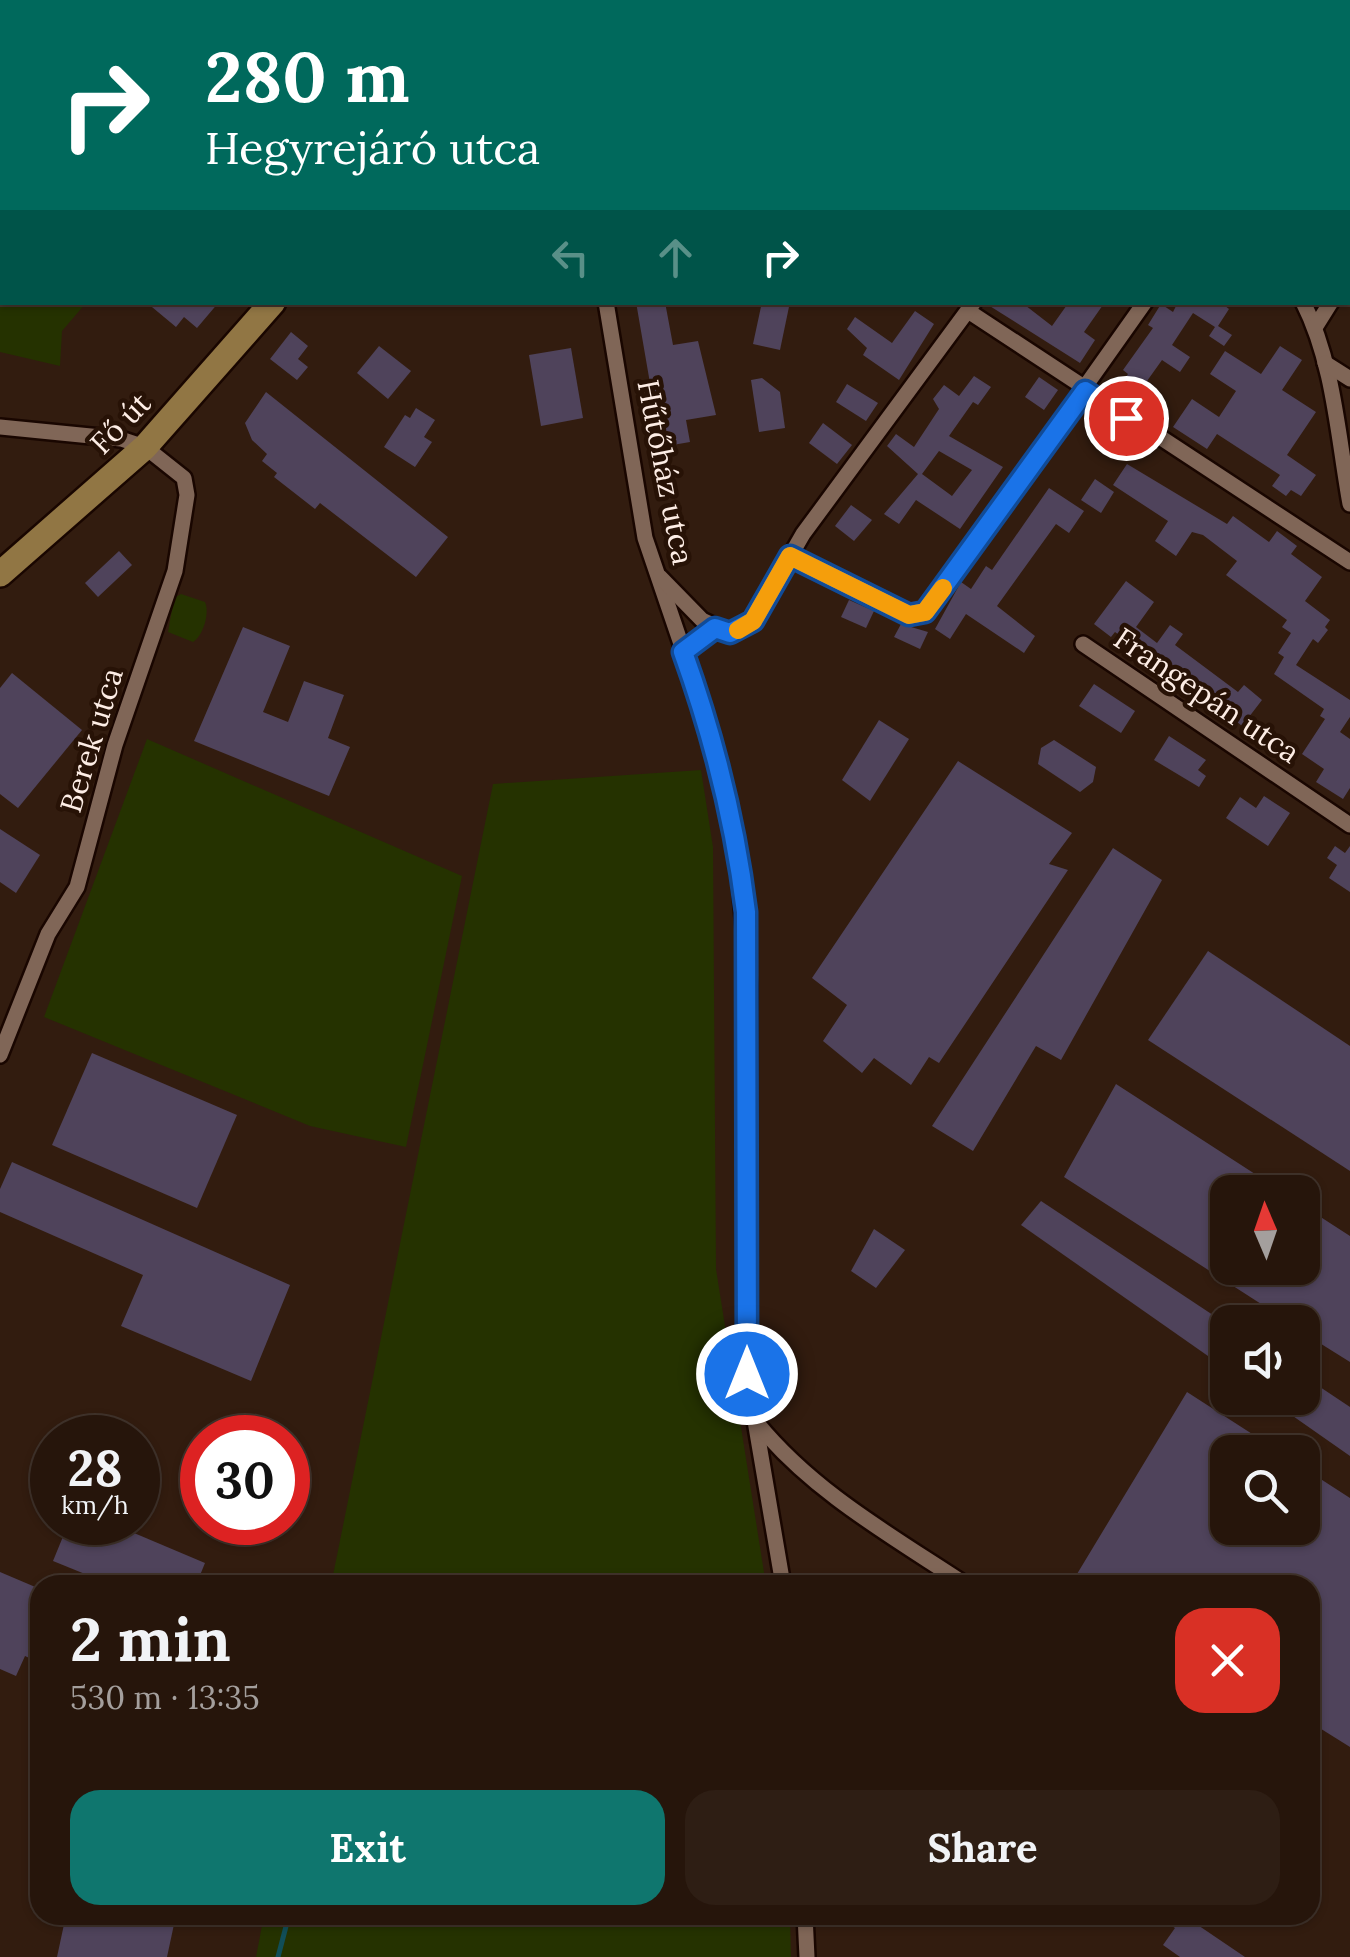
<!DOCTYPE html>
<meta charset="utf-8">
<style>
body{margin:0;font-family:Lora,serif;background:#2e1e14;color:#f1f3f6;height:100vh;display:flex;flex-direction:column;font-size:38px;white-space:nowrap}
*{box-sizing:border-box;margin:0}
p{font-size:32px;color:#a49f9d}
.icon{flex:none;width:55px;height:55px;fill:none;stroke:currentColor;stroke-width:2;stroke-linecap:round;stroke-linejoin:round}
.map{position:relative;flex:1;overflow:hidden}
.sheet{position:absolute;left:30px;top:1575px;width:1290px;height:350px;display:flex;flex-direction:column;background:#26150b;border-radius:30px;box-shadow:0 2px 8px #0004,0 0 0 2px #42342c}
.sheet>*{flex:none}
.top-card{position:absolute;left:0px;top:0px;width:1350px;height:305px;box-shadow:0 2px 8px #0004,0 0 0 2px #42342c;background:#00695c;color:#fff;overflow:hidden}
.needle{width:65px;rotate:358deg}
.buttons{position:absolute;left:1210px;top:1175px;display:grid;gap:20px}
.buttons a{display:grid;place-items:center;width:110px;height:110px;border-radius:20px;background:#26150b;box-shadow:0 2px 8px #0004,0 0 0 2px #42342c;font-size:50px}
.speed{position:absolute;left:30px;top:1415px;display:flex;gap:20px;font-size:50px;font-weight:700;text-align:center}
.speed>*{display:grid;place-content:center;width:130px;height:130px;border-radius:50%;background:#26150b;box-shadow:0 2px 8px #0004,0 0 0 2px #42342c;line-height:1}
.speed small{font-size:25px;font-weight:400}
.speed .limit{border:15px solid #d22;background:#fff;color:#111}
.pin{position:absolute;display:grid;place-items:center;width:85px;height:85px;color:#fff;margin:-42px;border:5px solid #fff;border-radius:50%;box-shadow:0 2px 10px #0007}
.me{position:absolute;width:110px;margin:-55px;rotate:0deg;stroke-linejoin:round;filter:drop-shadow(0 0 8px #0008)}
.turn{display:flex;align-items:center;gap:35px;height:210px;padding:0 40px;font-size:45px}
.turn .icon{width:130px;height:130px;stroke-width:2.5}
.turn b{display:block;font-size:70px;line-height:85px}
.lanes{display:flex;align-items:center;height:95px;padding:0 40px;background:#0003;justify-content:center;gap:50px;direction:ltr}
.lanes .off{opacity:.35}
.round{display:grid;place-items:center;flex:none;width:105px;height:105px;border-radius:30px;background:#2e1e14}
.summary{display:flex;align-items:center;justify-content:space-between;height:170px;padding:0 40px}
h1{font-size:60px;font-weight:800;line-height:75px}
.button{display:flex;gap:20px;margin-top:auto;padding:20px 40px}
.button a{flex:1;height:115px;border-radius:30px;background:#0f766e;color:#fff;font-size:40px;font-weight:800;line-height:115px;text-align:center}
.button a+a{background:#2e1e14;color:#f1f3f6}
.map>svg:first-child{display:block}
.green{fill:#253200}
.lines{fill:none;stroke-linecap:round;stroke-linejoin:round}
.stream{stroke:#114e58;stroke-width:5}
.building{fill:#4f435b;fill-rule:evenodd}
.street-casing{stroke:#190600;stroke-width:20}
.primary-casing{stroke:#190600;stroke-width:30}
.street{stroke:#806657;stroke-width:15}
.primary{stroke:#917644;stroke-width:25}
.route-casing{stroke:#114b97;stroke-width:25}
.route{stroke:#1a73e8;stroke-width:18}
.slow{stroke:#f59e0b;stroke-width:18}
.labels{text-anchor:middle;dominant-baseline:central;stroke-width:9;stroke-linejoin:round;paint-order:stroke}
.street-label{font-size:30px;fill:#fdede5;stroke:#271206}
</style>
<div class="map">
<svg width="1350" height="1957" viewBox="0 0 1350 1957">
<rect width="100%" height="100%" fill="#321c0f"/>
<g class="green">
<polygon points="0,220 2,302 86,303 62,331 60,366 0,352"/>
<path d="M181 594 205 602C210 613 203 636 193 642L168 632 174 598Z"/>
<polygon points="147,739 462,876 406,1147 310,1126 44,1017"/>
<polygon points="701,770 713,847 716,1269 766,1585 331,1585 493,784"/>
<polygon points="264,1915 790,1915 791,1957 256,1957"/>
</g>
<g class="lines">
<polyline class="stream" points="278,1957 289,1915"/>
</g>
<g class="building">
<polygon points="146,302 219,302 197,328 184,317 176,327"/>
<polygon points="636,302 665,302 673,345 698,341 716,415 686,420 690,442 661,447"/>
<polygon points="762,302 790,302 780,350 753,344"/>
<polygon points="1021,302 1052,326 1069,302 1105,302 1084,332 1095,340 1080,363 985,303"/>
<polygon points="1178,302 1220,302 1229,309 1218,326 1232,335 1224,346 1209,336 1215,327 1193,313 1172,345 1190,357 1180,372 1162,360 1147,381 1154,386 1141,405 1117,389 1128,374 1123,370 1153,328 1148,325 1161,304 1173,312"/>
<polygon points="915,311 934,324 899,380 863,355 867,348 847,329 855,317 892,343"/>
<polygon points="291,332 308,346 298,359 308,367 297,380 270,359"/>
<polygon points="379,346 411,371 388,399 357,373"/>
<polygon points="1280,346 1302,360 1282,390 1316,412 1287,455 1316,475 1301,496 1291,490 1286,496 1272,486 1280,475 1217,434 1207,449 1173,427 1192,399 1219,417 1236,391 1210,374 1225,351 1261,374"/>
<polygon points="571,348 583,418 541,426 529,355"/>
<path d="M974 376 991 387 978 405 973 402 949 436 1003 467 960 529 916 500 899 524 884 514 918 474 887 446 896 434 914 447 939 409 933 399 944 385 959 396ZM939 451 972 470 952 496 922 474Z"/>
<polygon points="1039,377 1058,390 1044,410 1025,397"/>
<polygon points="762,378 780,392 785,428 759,432 751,380"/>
<polygon points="847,384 878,403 866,421 836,402"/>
<polygon points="266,392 448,537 416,577 320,503 315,509 274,477 277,473 262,461 267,454 252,440 245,423"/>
<polygon points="416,408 435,420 424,437 432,442 415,467 384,447 405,415 410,418"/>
<polygon points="823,423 852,445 837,464 809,443"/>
<polygon points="1127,464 1227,524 1233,516 1269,542 1277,531 1297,546 1291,554 1322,577 1305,601 1330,620 1325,627 1328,630 1318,643 1313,639 1296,665 1350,700 1350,717 1340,732 1350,739 1350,788 1343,799 1316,782 1324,769 1302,754 1325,719 1320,716 1324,709 1274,674 1284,657 1278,653 1291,633 1282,627 1287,620 1226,575 1237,561 1203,535 1192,532 1176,556 1155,541 1168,521 1113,485"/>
<polygon points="1095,479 1114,492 1101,513 1081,500"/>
<polygon points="1049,488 1084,511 1069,533 1056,524 997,606 1035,636 1024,653 966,614 950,639 935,629 961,582 971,589 986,566 992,570"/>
<polygon points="851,505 872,520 854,541 835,526"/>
<polygon points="119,551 132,565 98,597 85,583"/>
<polygon points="1126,581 1154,602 1136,627 1157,643 1170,625 1183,634 1175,645 1238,692 1244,685 1262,700 1242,726 1206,696 1202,701 1177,683 1180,679 1115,632 1111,637 1094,624"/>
<polygon points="849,600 874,611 866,628 841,617"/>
<polygon points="901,624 928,632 920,649 894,637"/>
<polygon points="243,627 290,646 263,712 288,722 304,681 344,695 328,738 350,747 329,796 194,741"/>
<polygon points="12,673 82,730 18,808 0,794 0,688"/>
<polygon points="1094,684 1135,711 1121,733 1079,706"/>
<polygon points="879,720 909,739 870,801 842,780"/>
<polygon points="1169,736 1206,760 1198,770 1206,776 1199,787 1154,760"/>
<polygon points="1054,740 1096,767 1093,782 1080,792 1038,764 1041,748"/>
<polygon points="958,761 1072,833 1049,864 1068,870 939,1063 929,1057 911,1085 874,1058 862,1073 823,1041 847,1005 812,978"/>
<polygon points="1264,796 1290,813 1268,846 1226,818 1240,797 1256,808"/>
<polygon points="0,829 40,855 16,893 0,882"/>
<polygon points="1335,846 1345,853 1350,846 1350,892 1329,878 1337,865 1327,858"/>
<polygon points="1113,848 1162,880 1061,1060 1036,1046 973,1151 932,1126"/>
<polygon points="1208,951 1350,1046 1350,1171 1148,1040"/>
<polygon points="92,1053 237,1115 197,1208 52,1145"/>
<polygon points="1116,1084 1283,1192 1228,1192 1228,1268 1302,1268 1302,1205 1350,1236 1350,1362 1302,1332 1302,1322 1289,1322 1064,1177"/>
<polygon points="12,1162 290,1285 251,1381 121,1326 143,1275 0,1212 0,1189"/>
<polygon points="1041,1201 1228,1325 1228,1370 1021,1225"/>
<polygon points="874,1229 905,1250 876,1288 851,1271"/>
<polygon points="1302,1375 1350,1407 1350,1456 1267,1398 1302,1398"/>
<polygon points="1187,1392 1280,1452 1228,1452 1228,1528 1302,1528 1302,1467 1350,1498 1350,1747 1310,1722 1310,1585 1095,1585 1077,1574"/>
<polygon points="69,1522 108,1522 205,1563 196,1585 112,1585 53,1561"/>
<polygon points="0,1572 40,1589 40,1663 25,1656 16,1676 0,1669"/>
<polygon points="66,1915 176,1915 167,1957 57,1957"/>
<polygon points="1155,1915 1183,1915 1245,1957 1180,1957 1163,1945 1175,1928"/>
</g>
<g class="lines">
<defs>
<g id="street">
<polyline points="557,0 560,2"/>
<polyline points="573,0 573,2"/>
<polyline points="855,0 861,2"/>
<polyline points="1154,0 1155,2"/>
<polyline points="1322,2 1336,0"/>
<polyline points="1348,277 1350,273"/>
<polyline points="606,302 645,538 710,729 736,837 749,987 747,1374 783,1585"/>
<path d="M1303 302C1334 363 1338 438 1350 504"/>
<polyline points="968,311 1350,562"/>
<polyline points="1316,326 1331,302"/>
<polyline points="1325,363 1350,379"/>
<polyline points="0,427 121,439 145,447 184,478 187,495 175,571 115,745 77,887 48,934 0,1055"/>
<polyline points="790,557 909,615 925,613 1145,302"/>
<polyline points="660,577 702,620 730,633 753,621 803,534 974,302"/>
<polyline points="1083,644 1350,825"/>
<polyline points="683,652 715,628"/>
<path d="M757 1423C813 1492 892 1536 966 1585"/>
<polyline points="805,1915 807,1957"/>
</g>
<g id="primary">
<polyline points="484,2 485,0"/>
<polyline points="507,2 510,0"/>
<polyline points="0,574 145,447 273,302"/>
</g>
</defs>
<use href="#street" class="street-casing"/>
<use href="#primary" class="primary-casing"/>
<use href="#street" class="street"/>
<use href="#primary" class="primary"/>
</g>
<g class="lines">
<defs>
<path id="route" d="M747 1374 746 912C735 822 714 738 683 652L715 628 730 633 753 621 790 556 909 615 925 612 1085 391 1126 418"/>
</defs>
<use href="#route" class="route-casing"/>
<use href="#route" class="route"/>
<polyline class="slow" points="738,630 753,621 790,556 909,615 925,612 943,588"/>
</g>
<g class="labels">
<g class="street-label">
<text transform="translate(120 423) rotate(-46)">Fő út</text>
<text transform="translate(666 472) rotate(79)">Hűtőház utca</text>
<text transform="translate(1207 695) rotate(34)">Frangepán utca</text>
<text transform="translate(91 740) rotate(-73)">Berek utca</text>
</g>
</g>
</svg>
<div class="buttons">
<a><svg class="needle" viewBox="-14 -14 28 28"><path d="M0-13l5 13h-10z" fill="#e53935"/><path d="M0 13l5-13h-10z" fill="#a49f9d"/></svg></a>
<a><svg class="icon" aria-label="sound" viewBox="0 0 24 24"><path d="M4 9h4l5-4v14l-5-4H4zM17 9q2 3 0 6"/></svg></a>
<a><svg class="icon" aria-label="search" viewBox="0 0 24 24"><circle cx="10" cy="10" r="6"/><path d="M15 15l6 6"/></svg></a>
</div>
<div class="speed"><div>28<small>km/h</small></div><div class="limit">30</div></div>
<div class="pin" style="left:1126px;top:418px;background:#d93025"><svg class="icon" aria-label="arrive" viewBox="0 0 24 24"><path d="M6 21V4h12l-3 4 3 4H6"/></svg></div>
<svg class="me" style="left:747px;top:1374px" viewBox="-20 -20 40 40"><circle r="17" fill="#1a73e8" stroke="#fff" stroke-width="3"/><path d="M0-11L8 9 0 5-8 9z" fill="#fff"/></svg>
<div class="top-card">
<div class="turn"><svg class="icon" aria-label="right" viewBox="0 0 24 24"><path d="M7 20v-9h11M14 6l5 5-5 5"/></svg><div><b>280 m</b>Hegyrejáró utca</div></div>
<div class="lanes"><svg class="icon off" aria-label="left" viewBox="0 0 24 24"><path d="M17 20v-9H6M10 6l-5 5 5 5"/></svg><svg class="icon off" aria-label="ahead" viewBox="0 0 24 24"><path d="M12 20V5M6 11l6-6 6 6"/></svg><svg class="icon" aria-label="right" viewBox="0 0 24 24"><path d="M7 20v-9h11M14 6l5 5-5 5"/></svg></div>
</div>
<section class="sheet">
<div class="summary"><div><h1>2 min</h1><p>530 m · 13:35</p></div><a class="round" style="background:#d93025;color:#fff"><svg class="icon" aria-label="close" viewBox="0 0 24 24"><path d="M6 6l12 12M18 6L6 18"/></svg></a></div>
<div class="button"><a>Exit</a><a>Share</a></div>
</section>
</div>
